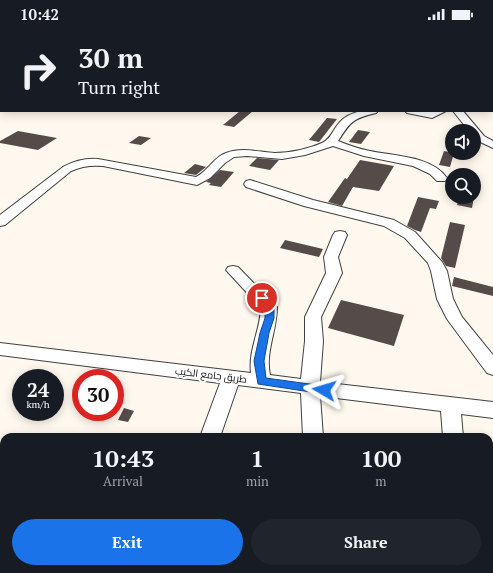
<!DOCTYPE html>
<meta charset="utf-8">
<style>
body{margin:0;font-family:"PT Serif",Cairo,serif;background:#20242c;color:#f1f3f6;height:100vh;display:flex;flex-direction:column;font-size:15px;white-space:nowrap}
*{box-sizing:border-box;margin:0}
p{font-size:13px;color:#9ea1a6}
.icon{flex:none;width:22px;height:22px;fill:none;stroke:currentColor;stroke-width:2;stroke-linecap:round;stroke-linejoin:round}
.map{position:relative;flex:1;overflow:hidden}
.panel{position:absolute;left:0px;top:405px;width:493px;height:140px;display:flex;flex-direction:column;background:#171b24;border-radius:12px 12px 0 0;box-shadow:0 2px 10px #0003}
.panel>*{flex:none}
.top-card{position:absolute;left:0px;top:0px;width:493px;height:84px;box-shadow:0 2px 10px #0003;background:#171b24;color:#f1f3f6;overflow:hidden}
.fabs{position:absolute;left:445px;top:96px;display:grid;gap:8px}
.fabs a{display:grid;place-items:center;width:36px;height:36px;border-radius:50%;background:#171b24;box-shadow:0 2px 10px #0003;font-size:20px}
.speed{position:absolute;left:12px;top:341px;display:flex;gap:8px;font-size:20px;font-weight:700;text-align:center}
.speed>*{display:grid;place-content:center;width:52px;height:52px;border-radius:50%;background:#171b24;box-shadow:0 2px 10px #0003;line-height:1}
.speed small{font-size:10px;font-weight:400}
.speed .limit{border:6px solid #d22;background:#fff;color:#111}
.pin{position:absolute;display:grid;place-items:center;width:34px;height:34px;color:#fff;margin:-17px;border:2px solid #fff;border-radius:50%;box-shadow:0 1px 4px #0007}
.me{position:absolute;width:44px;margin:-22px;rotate:277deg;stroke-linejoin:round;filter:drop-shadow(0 0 3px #0008)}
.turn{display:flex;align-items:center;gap:14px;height:84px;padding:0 12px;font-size:18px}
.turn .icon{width:52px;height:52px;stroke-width:2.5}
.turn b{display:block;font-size:28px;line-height:34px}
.eta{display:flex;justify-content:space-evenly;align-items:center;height:68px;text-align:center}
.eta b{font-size:24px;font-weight:800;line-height:28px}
.cta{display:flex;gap:8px;margin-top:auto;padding:8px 12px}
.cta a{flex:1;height:46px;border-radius:24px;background:#1a73e8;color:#fff;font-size:16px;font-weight:800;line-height:46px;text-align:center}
.cta a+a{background:#20242c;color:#f1f3f6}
.status{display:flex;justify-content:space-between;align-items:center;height:28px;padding:0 20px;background:#171b24;direction:ltr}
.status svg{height:11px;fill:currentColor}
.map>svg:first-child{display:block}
.industrial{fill:#e8e2eb}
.building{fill:#554c4a}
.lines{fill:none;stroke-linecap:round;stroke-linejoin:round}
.minor-casing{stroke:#404040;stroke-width:2}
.minor{fill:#fff;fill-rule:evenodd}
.route{fill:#1a73e8;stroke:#114b97}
.labels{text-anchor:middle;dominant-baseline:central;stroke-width:4;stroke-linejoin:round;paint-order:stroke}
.street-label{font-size:10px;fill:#0d0d0d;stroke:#fff}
</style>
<div class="status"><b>10:42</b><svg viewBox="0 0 49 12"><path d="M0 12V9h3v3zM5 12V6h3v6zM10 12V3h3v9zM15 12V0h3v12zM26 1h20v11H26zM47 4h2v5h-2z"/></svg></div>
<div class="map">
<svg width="493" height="545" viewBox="0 0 493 545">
<rect width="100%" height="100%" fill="#fef8ee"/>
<polygon class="industrial" points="132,0 291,0 296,1 135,1"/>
<g class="building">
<polygon points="240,83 253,83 234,99 223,97"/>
<polygon points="327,90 337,91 319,114 309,112"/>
<polygon points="358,102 370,104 361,116 349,114"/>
<polygon points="18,103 57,110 38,122 0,115 0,113"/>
<polygon points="139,108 151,110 141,117 129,115"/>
<polygon points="444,123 454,125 450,139 439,137"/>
<polygon points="257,130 279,132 270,142 249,138"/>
<polygon points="360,132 394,138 379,163 353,159 342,178 328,174 345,150 347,151"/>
<polygon points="195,136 206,139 196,147 184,145"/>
<polygon points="220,142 234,144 221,159 209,157 211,155 206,154"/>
<polygon points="418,169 439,173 436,181 430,180 421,204 415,202 407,198"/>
<polygon points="459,169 474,169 472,180 457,177"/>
<polygon points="450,194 465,197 455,240 446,238 441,230"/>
<polygon points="285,212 323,221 319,229 280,220"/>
<polygon points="454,249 493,259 493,268 452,258"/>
<polygon points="341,272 404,287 394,318 328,300"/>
<polygon points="124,380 134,383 128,394 118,392"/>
</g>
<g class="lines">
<defs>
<g id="minor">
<rect x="300" y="0" width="11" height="1"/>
<rect x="422" y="0" width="11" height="1"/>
<rect x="492" y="12" width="1" height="4"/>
<rect x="0" y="24" width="1" height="4"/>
<rect x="492" y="52" width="1" height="6"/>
<path d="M361 83H378L376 85C352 91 351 93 338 113 348 117 359 121 370 123 394 128 432 128 447 150L445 153H437L430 146 413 138 364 128 333 118 305 127 282 131 247 128 234 129 225 135 210 150 197 157 103 138C91 137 82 138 71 143L5 197 0 198V187L63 139C74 133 86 130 98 131L196 149C208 143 214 129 226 125 242 119 258 124 275 125 290 125 308 121 322 115 331 111 333 101 340 94 345 88 353 85 361 83Z"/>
<polygon points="405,83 446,83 432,90 407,85"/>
<polygon points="453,83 463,83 484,108 493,113 493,120 476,112 474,110 474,103 469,103"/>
<polygon points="250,152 313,172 394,192 415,204 442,234 447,243 453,271 462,289 493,327 493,347 487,345 447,291 437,271 431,243 428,235 405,210 384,198 304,178 246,159 244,156 246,153"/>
<path d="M340 203 345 204 347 207 338 229 342 245 321 289 323 313 320 354 493 374V390L461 386 463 409H443L441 383 320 368 323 409H303L301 365 238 357 220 409H200L220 355 0 327V315L251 345C248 323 260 303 261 280L226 242 228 239 233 238 238 239 277 279C277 303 265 324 270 347L301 351 305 313V289L326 245 324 229 333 207 335 204Z"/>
<polygon points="148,541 173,541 172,545 146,545"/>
<polygon points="291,541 315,541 315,545 289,545"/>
<polygon points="453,541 477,541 479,545 453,545"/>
</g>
</defs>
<use href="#minor" class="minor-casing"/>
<use href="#minor" class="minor"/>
</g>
<polygon class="route" points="262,267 265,268 274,278 274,290 269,305 264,333 266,350 324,358 328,359 329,362 328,365 324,366 258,356 254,333 260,305 265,290 265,279 257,270"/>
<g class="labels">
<g class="street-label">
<text transform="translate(211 347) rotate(7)">طريق جامع الكيب</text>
</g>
</g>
</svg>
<div class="fabs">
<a><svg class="icon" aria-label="sound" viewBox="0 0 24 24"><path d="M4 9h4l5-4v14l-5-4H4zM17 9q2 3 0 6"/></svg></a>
<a><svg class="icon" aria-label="search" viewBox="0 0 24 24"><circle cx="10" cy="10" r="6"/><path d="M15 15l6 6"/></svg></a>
</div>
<div class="speed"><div>24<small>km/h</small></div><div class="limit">30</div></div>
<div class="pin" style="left:262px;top:270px;background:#d93025"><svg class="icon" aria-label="arrive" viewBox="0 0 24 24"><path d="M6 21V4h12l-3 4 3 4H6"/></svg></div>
<svg class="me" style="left:324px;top:362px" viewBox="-20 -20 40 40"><path d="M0-17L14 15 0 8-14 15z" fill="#1a73e8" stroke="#fff" stroke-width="4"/></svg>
<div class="top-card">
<div class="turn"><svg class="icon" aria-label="right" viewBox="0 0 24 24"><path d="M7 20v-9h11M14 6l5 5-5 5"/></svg><div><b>30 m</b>Turn right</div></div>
</div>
<section class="panel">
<div class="eta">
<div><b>10:43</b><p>Arrival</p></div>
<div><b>1</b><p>min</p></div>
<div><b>100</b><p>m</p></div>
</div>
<div class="cta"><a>Exit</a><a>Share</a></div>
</section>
</div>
